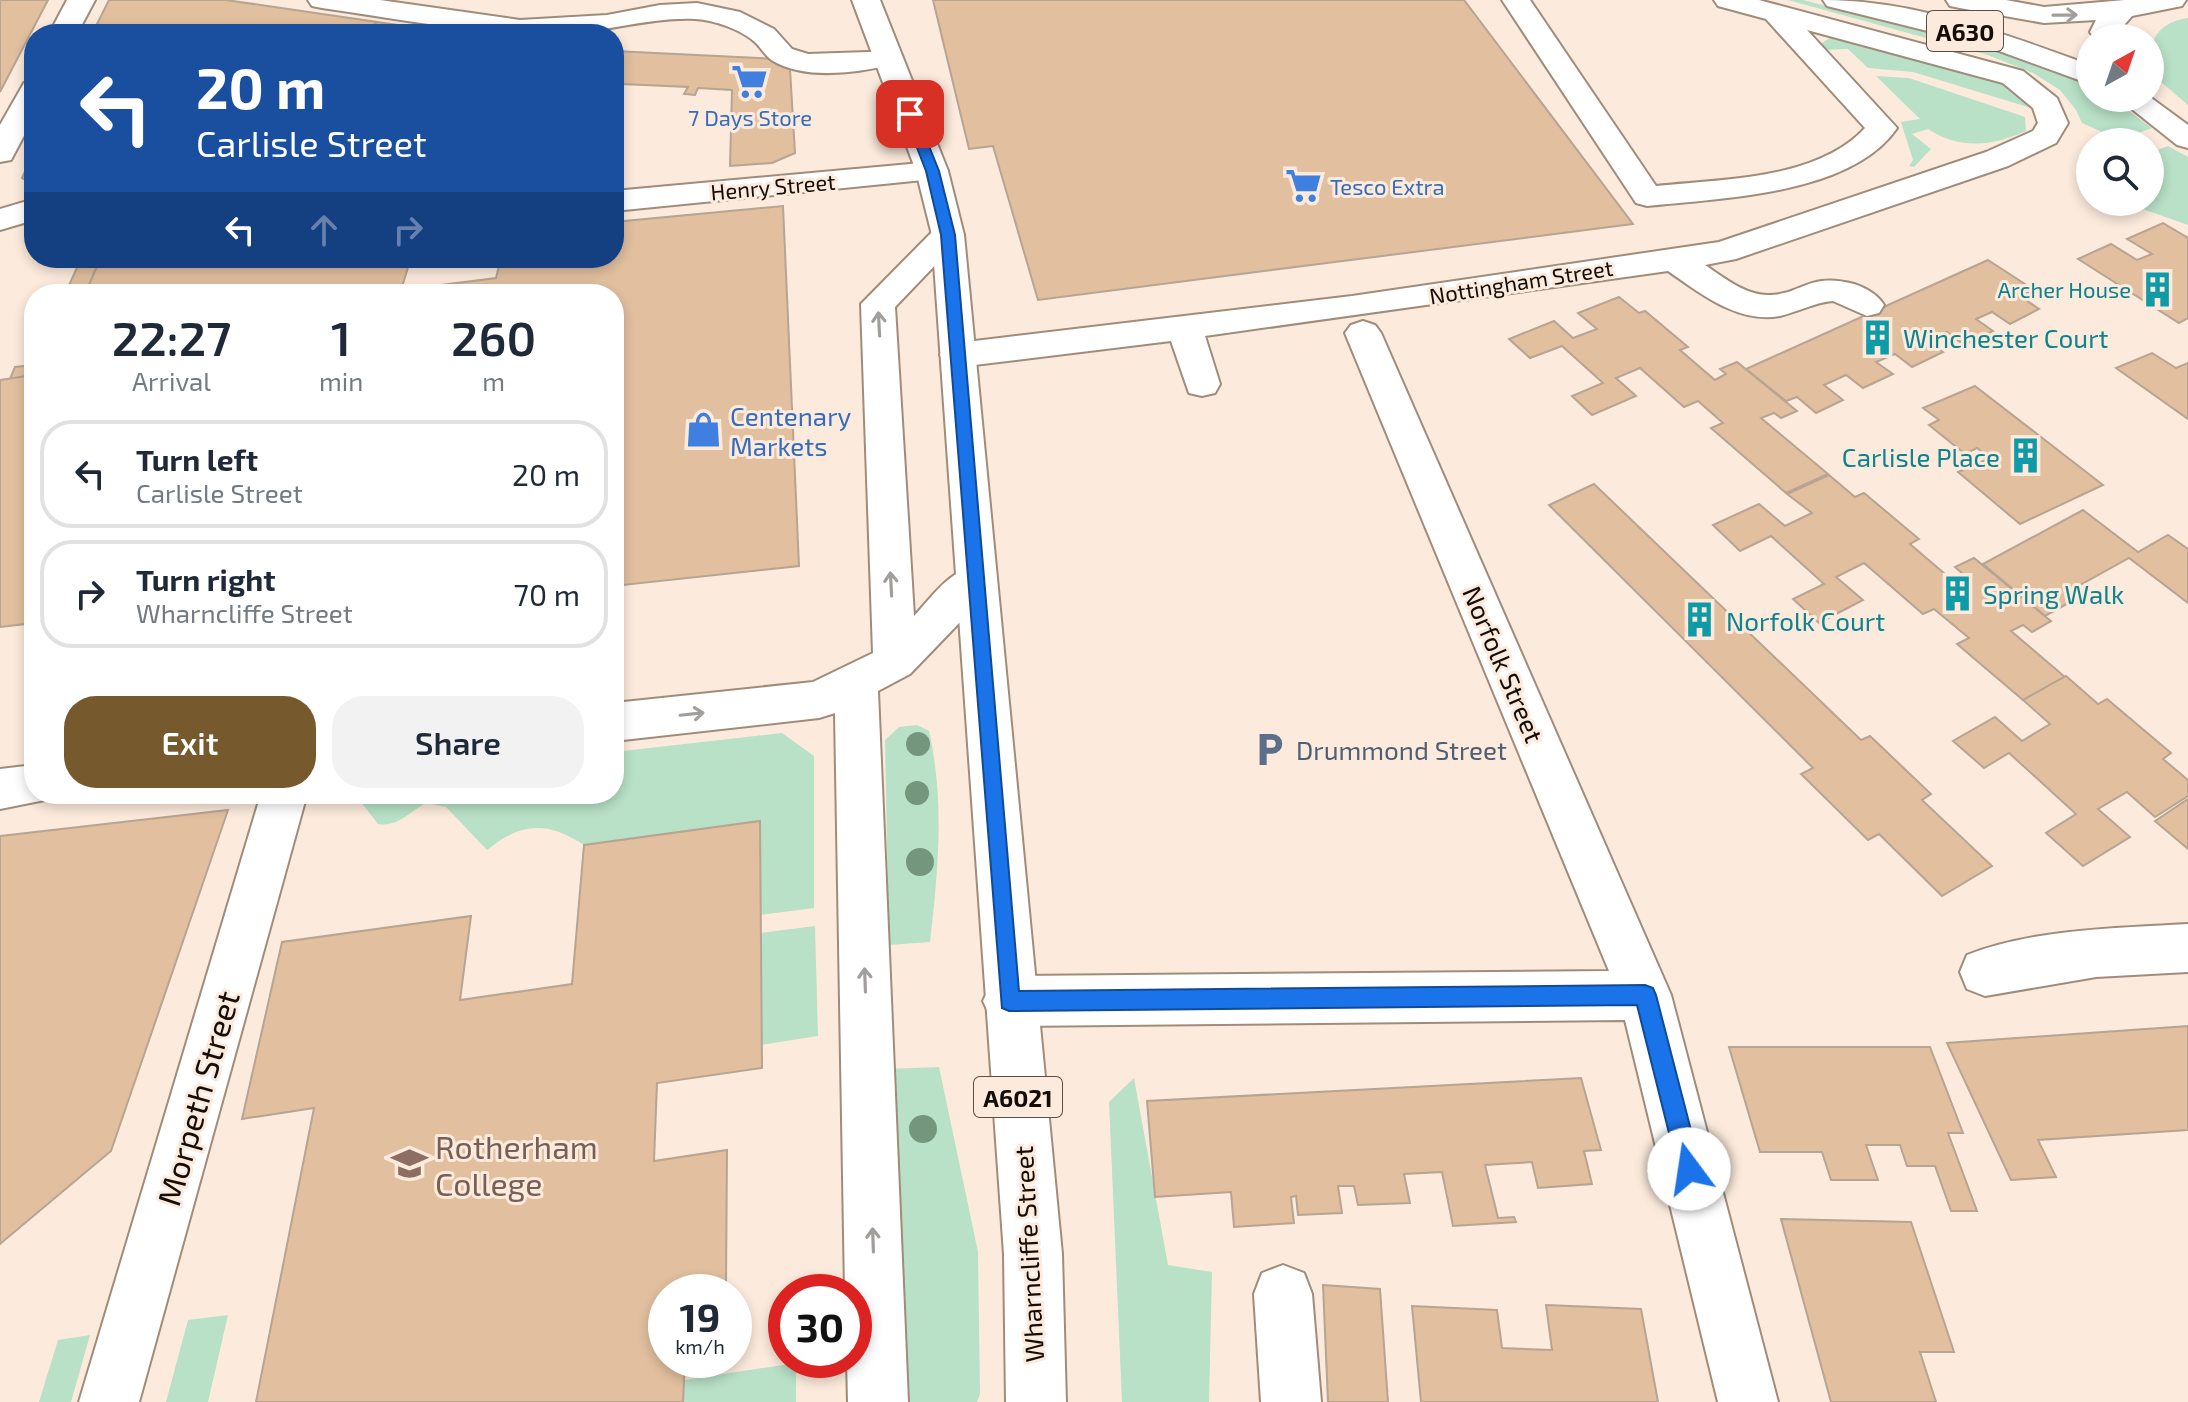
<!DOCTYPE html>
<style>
body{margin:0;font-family:"Exo 2",sans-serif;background:#f2f2f3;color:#1f2937;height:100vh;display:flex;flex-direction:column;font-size:30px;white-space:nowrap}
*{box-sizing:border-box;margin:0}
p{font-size:26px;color:#747a83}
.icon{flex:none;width:44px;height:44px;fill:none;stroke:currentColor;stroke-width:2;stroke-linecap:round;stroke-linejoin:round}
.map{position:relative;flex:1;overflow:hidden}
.details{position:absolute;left:24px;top:284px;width:600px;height:520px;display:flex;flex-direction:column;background:#fff;border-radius:32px;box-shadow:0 4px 12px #0003}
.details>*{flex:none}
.hud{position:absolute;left:24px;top:24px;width:600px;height:244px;border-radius:32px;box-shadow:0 4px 12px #0003;background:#1a4fa0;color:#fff;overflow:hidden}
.needle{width:52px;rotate:40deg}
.fabs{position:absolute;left:2076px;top:24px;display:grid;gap:16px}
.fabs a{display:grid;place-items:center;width:88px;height:88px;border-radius:50%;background:#fff;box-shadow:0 4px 12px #0003;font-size:40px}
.speed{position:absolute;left:648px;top:1274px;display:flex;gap:16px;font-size:40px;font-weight:700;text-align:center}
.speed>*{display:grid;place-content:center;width:104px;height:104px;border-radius:50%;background:#fff;box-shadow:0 4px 12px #0003;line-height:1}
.speed small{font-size:20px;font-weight:400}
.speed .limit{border:12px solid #d22;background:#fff;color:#111}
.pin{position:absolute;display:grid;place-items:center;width:68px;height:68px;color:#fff;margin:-34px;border-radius:16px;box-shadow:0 4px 12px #0006}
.me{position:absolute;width:88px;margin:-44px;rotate:346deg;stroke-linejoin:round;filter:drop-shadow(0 0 6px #0008)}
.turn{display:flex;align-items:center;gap:28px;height:168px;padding:0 40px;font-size:36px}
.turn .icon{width:104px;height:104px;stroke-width:2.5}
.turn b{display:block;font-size:56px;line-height:68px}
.lanes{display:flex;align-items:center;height:76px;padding:0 40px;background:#0003;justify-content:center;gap:40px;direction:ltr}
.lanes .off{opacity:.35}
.eta{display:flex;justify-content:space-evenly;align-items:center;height:136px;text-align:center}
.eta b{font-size:48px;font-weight:600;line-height:56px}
.cta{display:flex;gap:16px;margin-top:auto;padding:16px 40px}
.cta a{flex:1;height:92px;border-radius:32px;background:#76592c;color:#fff;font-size:32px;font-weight:600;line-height:92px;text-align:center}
.cta a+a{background:#f2f2f3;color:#1f2937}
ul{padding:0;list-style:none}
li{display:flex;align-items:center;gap:24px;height:108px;margin:0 16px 12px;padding:0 24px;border:4px solid #e0e1e3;border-radius:32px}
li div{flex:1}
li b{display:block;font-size:30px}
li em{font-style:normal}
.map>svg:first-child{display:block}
.green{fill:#b8e1c7}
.building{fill:#e1bf9f;stroke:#b7a492;stroke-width:2}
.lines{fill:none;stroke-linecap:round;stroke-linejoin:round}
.minor-casing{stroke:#9f8c7b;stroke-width:4}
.major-casing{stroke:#9f8c7b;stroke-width:4}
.minor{fill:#fff;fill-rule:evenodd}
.major{fill:#fff;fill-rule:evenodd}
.tree{fill:#74967d}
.oneway{stroke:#a19e9c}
.route{fill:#1a73e8;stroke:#114b97;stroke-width:2}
.labels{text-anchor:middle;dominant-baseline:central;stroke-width:6;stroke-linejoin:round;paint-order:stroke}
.far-shop-label{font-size:22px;fill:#366cbe;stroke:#fcebdc}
.far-street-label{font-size:22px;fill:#140d07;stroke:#fcebdc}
.far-culture-label{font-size:22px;fill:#0d838f;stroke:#fcebdc;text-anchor:end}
.shield{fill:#fcebdc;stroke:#5a5047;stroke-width:2}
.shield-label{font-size:24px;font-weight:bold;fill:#140d07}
.culture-label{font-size:26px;fill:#0d838f;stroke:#fcebdc;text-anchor:start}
.shop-label{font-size:26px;fill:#366cbe;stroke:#fcebdc;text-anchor:start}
.street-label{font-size:26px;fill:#140d07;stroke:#fcebdc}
.service-label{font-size:26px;fill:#4e5e75;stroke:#fcebdc;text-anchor:start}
.near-street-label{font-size:32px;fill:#140d07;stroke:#fcebdc}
.near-education-label{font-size:32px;fill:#785e54;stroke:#fcebdc;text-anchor:start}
</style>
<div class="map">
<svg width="2188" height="1402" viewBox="0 0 2188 1402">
<rect width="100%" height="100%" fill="#fcebdc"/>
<g class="green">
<polygon points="1788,0 1803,0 2011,52 2090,84 2090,98 2111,98 2152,128 2120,140 2082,123 2076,110 2060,90 2033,73 1988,55"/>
<path d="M2188 18V105L2153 75C2145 43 2156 23 2188 18Z"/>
<polygon points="1830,38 1984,74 2006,84 2031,108 1913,72 1868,68 1848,49 1820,50 1820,44"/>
<path d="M1876 76 1909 78 2025 117 2026 131C1993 146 1959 150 1928 129L1912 134 1931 149 1914 167 1909 166 1913 160 1901 122 1920 119Z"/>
<polygon points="2168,146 2188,157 2188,225 2123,202 2150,202 2150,153"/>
<path d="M917 725 929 731C945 803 938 870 930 942L889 945 885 740 899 727Z"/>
<path d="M782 733 814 756V908L761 915 760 821 584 845C548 821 521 822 487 850L446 807 426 803C409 812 399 827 378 824L357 797 360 794H614V752Z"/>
<polygon points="815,926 818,1036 761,1045 761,933"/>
<polygon points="939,1067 978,1252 980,1394 977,1402 895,1402 887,1069"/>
<polygon points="1134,1078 1168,1265 1212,1272 1209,1402 1122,1402 1109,1102"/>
<polygon points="228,1315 208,1402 166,1402 188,1320"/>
<polygon points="90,1335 71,1402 39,1402 58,1340"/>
<polygon points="796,1363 796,1402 683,1402 684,1380"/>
</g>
<g class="building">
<polygon points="0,0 48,0 0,92"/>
<polygon points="109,0 226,0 377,22 364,34 92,34"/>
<polygon points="933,0 1464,0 1633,224 1038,300 993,146 969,149"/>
<polygon points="377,22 461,34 364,34"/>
<polygon points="614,51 777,59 790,69 795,153 772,163 730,166 732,90 698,88 695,95 684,94 688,87 621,84 614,92"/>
<polygon points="34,152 34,182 29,182 22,178"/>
<polygon points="783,206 799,566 614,586 614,294 85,294 100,259 112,258 411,258 401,290 496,278 501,258 614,258 614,222"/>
<polygon points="2163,223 2188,238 2188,318 2179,323 2078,259 2111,244 2137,260 2152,254 2127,239"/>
<polygon points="100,259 85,294 65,294 80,261"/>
<polygon points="1988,260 2034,290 2020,296 2039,309 2010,324 1992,312 1976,319 1993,331 1964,345 1947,332 1928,341 1943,352 1912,367 1895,354 1876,362 1893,374 1863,388 1846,375 1824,385 1843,400 1816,413 1797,397 1786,401 1746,369"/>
<polygon points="1619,297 1639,313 1645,311 1688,347 1680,350 1715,380 1726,374 1720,369 1737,362 1797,411 1781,418 1774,413 1761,418 1828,474 1786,493 1711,428 1723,423 1698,401 1684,407 1640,368 1616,378 1636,396 1592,415 1572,396 1603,383 1562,346 1530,358 1509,339 1554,321 1573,338 1597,329 1578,313"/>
<polygon points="2152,353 2176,368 2188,363 2188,419 2116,368"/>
<polygon points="33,365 34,375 10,379 15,367"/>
<polygon points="34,375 34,623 0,627 0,380"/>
<polygon points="1975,386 2103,485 2020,524 1958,472 1990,458 1977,448 1965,454 1929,425 1939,420 1923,408"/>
<polygon points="1829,475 1855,497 1864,493 1919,539 1910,544 1952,580 1964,575 1955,567 1974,558 2051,621 2032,632 2023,625 2011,631 2065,677 2023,700 1957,644 1969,638 1934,609 1923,614 1864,563 1836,577 1863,600 1819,623 1793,599 1824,584 1771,536 1740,551 1713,525 1759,504 1785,526 1812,513 1787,494"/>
<polygon points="1594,484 1861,740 1870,736 1931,794 1922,800 1992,866 1942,896 1879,834 1868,840 1801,774 1813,768 1549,505"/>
<polygon points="2083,510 2138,552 2168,535 2188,549 2188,603 2129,558 2066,593 2074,600 2045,616 1983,564"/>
<polygon points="2066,676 2098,704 2107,699 2171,753 2163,759 2188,780 2188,796 2155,817 2127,792 2098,809 2130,837 2083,866 2046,833 2076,814 2009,753 1984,768 1953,741 1995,717 2022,741 2050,724 2023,700"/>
<polygon points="2188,799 2188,849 2155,821"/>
<polygon points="228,810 111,1151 0,1244 0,836"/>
<polygon points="760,821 762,1068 657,1083 654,1161 727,1150 726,1286 666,1292 666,1360 685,1360 683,1402 256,1402 314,1108 242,1119 282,942 471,916 460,1000 572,984 584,845"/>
<polygon points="2188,1026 2188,1130 2038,1140 2056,1177 2011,1180 1947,1043"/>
<polygon points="1729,1047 1930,1047 1963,1133 1948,1133 1977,1211 1951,1211 1935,1166 1907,1166 1900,1145 1866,1145 1878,1180 1831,1180 1822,1152 1760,1152"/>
<polygon points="1581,1078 1601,1150 1584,1151 1592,1184 1538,1188 1532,1162 1485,1165 1498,1218 1514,1217 1516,1222 1453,1226 1442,1172 1404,1174 1410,1203 1358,1205 1354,1186 1338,1186 1342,1213 1298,1215 1296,1196 1291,1197 1294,1223 1234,1227 1231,1192 1155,1197 1147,1101"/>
<polygon points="1781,1219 1911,1222 1954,1352 1920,1352 1936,1402 1831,1402"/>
<polygon points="1323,1285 1380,1289 1388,1402 1328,1402"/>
<polygon points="1546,1305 1641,1309 1658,1402 1421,1402 1412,1306 1497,1310 1502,1348 1552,1350"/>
</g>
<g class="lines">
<defs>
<g id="minor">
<polygon points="67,0 95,0 77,34 49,34"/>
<path d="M308 0H380L520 20 607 15 660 5 697 3 740 12 774 29 792 49 808 54 898 51 902 57 898 63C862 72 807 81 773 61 766 57 762 49 756 43 742 30 715 20 695 19 649 17 603 33 557 34 478 35 400 19 322 8L312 6Z"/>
<path d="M1502 0H1530L1656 186C1722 179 1817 180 1865 128L1766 19 1718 6 1714 0H1759L2023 71 2057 98 2068 123 2056 143 2008 166 1736 259 1705 265C1723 277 1745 295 1768 295 1802 295 1808 272 1854 284 1866 288 1877 294 1884 305L1879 313 1867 316 1833 301C1815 302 1798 312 1780 316 1738 324 1700 293 1668 271L1205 336 1220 384 1215 393 1202 396 1189 393 1171 341 958 367 945 363 940 355 945 347 958 343 1352 296 1719 242 1986 152 2033 131 2038 123 2033 108 2003 83 1807 30 1897 128C1851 195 1722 198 1647 206L1636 203Z"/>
<polygon points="34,80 34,117 11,160 0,162 0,125 24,83"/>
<polygon points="932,162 943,164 948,171 943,178 614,211 614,191"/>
<polygon points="34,199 34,220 0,230 0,209"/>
<path d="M948 225 960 228 964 235 895 307 914 616C935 594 956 559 989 570L995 581 989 592 910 674 878 691 908 1402H848L847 1360H854V1292H845L835 713 819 718 614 741V703L813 682 873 653 861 304 936 228Z"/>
<polygon points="1363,321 1375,325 1381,333 1671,995 1778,1402 1718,1402 1625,1020 1009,1026 991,1018 983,1001 991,984 1009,976 1609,971 1345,333 1351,325"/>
<polygon points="34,765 34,794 53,794 50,799 0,809 0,769"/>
<polygon points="261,794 307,794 139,1402 79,1402"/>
<path d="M2188 924V972L2096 977 1985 996 1967 989 1960 972 1967 955C2033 929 2118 928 2188 924Z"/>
<polygon points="1283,1265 1304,1273 1312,1294 1321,1402 1261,1402 1254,1294 1262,1273"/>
</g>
<g id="major">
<polygon points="852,0 880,0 948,171 964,235 1062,1254 1066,1402 1006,1402 1004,1254 932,235 916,171"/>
<path d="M1823 0C1915 0 2005 34 2090 65V84L1980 44 1827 6Z"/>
<polygon points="1946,0 2006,0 2044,7 2125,0 2186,0 2182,6 2132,16 2113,38 2094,38 2090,32 2096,20 2044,23 1960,8 1950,6"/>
<polygon points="2150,97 2188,125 2188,148 2177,145 2118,98"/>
</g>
</defs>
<use href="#minor" class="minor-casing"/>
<use href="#major" class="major-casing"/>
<use href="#minor" class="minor"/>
<use href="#major" class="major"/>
</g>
<g class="tree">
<circle cx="918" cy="744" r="12"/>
<circle cx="917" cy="793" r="12"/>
<circle cx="920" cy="862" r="14"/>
<circle cx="923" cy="1129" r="14"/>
</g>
<defs><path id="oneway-shaft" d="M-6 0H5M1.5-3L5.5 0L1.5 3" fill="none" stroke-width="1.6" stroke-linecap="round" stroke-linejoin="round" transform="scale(2)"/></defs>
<g class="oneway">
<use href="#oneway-shaft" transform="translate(2065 15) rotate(-1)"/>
<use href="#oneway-shaft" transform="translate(879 324) rotate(-93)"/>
<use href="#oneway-shaft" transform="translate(891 584) rotate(-93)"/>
<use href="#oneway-shaft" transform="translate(692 714) rotate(-6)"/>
<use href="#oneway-shaft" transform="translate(865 980) rotate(-92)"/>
<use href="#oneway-shaft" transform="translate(873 1240) rotate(-92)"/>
</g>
<polygon class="route" points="910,110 916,114 939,171 955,235 1019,991 1645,985 1653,988 1656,995 1701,1169 1697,1177 1689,1181 1681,1177 1678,1169 1637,1005 1009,1011 1002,1008 941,235 926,171 904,114"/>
<defs>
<symbol id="supermarket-bare" viewBox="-9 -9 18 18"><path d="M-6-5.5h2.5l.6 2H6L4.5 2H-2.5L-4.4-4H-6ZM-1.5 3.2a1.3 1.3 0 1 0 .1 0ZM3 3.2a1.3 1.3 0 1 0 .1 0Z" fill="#3f7fe0" stroke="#fcebdc" stroke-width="2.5" paint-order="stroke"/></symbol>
<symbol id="building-bare" viewBox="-9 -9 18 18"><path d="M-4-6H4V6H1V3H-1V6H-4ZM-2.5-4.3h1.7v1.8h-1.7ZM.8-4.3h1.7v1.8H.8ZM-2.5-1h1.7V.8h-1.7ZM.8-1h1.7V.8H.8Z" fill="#0f9aa8" stroke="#fcebdc" stroke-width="2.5" paint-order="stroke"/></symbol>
<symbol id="shop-bare" viewBox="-9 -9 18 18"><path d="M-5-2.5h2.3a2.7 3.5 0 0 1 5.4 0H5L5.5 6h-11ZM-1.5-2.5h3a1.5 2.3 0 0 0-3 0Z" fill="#3f7fe0" stroke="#fcebdc" stroke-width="2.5" paint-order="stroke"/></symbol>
<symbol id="parking-bare" viewBox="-9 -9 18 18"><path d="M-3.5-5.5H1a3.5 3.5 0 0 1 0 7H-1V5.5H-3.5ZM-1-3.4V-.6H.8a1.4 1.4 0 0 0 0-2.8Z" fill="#5c6f8a" stroke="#fcebdc" stroke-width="2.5" paint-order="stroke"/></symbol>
<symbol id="university-bare" viewBox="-9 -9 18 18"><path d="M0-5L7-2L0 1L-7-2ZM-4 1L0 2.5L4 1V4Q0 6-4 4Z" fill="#8d6e63" stroke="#fcebdc" stroke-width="2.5" paint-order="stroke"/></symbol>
</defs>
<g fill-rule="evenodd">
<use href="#supermarket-bare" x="724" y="56" width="51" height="51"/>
<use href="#supermarket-bare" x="1278" y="160" width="51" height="51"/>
<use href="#building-bare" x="2132" y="264" width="51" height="51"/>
<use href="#building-bare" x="1852" y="312" width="51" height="51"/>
<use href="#shop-bare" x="678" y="404" width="51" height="51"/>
<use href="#building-bare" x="2000" y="430" width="51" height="51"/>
<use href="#building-bare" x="1932" y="568" width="51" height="51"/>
<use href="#building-bare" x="1674" y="594" width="51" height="51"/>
<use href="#parking-bare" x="1244" y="724" width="51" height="51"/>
<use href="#university-bare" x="384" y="1138" width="51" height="51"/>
</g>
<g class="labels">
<g class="far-shop-label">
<text x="750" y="117">7 Days Store</text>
<text x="1330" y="186" text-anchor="start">Tesco Extra</text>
</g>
<g class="far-street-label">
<text transform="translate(773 186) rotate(-5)">Henry Street</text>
<text transform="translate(1521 281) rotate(-9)">Nottingham Street</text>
</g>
<g class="far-culture-label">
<text x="2131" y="289">Archer House</text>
</g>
<g class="shield">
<rect x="1927" y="11" width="76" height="40" rx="6"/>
<rect x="974" y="1077" width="88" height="40" rx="6"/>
</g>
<g class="shield-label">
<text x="1965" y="31">A630</text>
<text x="1018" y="1097">A6021</text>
</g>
<g class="culture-label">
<text x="1903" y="337">Winchester Court</text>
<text x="2000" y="456" text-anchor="end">Carlisle Place</text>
<text x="1983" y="593">Spring Walk</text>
<text x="1726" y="620">Norfolk Court</text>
</g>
<g class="shop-label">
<text x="730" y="415">Centenary<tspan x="730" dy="30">Markets</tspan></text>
</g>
<g class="street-label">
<text transform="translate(1504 664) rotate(67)">Norfolk Street</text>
<text transform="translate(1028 1254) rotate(-93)">Wharncliffe Street</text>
</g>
<g class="service-label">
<text x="1296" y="749">Drummond Street</text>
</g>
<g class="near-street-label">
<text transform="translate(197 1098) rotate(-74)">Morpeth Street</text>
</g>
<g class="near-education-label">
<text x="435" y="1146">Rotherham<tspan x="435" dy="37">College</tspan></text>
</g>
</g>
</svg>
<div class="fabs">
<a><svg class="needle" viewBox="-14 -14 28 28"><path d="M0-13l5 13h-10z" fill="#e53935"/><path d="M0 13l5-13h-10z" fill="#747a83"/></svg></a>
<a><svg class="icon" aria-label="search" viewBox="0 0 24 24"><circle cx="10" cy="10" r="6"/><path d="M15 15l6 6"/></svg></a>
</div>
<div class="speed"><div>19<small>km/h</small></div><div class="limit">30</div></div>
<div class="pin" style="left:910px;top:114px;background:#d93025"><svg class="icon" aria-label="arrive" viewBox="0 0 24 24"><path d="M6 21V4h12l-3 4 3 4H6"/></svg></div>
<svg class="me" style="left:1689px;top:1169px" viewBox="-20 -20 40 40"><circle r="19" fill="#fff"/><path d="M0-13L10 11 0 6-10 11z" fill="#1a73e8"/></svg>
<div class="hud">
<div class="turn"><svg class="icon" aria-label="left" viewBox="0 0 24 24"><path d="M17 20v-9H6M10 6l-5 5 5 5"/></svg><div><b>20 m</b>Carlisle Street</div></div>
<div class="lanes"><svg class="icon" aria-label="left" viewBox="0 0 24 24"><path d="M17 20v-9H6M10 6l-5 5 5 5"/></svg><svg class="icon off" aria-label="ahead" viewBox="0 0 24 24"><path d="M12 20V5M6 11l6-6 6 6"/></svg><svg class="icon off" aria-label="right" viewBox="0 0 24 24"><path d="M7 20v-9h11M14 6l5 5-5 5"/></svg></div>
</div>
<section class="details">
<div class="eta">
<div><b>22:27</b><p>Arrival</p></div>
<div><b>1</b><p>min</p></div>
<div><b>260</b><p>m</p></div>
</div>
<ul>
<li><svg class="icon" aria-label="left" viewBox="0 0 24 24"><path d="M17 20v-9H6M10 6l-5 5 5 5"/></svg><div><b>Turn left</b><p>Carlisle Street</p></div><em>20 m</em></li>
<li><svg class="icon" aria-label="right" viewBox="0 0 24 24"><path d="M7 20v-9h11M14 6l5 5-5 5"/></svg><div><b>Turn right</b><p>Wharncliffe Street</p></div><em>70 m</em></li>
</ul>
<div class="cta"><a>Exit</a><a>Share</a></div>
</section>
</div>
